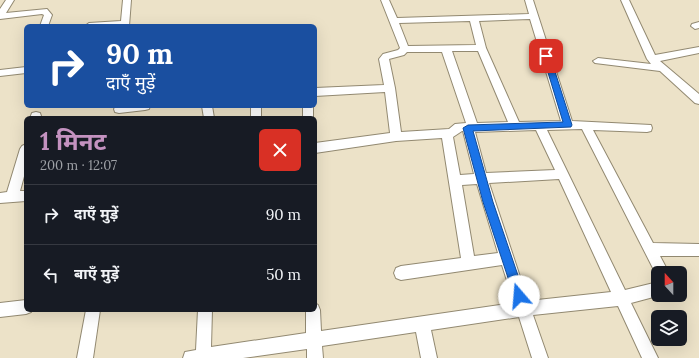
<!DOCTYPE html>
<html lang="hi">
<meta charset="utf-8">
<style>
body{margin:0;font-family:Lora,"Noto Sans Devanagari",serif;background:#20242c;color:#f1f3f6;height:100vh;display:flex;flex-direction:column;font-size:15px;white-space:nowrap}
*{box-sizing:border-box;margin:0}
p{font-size:13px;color:#9ea1a6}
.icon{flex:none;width:22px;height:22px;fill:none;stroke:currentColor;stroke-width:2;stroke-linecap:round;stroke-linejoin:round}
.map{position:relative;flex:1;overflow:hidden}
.side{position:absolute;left:24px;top:116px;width:293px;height:196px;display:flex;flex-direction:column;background:#171b24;border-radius:6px;box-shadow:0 4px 16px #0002}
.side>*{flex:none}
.banner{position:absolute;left:24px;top:24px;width:293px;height:84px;border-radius:6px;box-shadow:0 4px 16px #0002;background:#1a4fa0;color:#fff;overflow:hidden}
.needle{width:26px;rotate:339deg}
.tools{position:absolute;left:651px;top:266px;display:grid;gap:8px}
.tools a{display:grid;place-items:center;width:36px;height:36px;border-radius:6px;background:#171b24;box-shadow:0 4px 16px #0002;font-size:20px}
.pin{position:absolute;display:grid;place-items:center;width:34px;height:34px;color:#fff;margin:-17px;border-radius:8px;box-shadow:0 2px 6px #0006}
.me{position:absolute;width:44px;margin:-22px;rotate:342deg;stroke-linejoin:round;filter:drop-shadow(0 0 3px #0008)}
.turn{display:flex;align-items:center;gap:14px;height:84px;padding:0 16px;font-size:18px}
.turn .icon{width:52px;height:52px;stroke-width:2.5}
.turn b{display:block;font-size:28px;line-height:34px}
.round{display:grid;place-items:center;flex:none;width:42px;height:42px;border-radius:6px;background:#20242c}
.head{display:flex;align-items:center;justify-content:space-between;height:68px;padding:0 16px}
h1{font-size:24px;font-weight:700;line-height:30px;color:#c492c0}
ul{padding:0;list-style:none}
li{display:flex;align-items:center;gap:12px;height:60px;padding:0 16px;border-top:1px solid #363941}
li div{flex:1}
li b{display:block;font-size:15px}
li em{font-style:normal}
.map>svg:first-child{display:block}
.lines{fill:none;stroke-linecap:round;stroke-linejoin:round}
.street-casing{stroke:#928971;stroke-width:2}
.street{fill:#fff;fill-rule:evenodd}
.route{fill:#1a73e8;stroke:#114b97}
</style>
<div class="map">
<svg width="699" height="358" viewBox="0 0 699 358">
<rect width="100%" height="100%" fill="#ece2c8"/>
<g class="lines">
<defs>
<g id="street">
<polygon points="6,0 14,0 6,13 47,9 52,15 48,26 40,26 44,15 42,14 0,19 0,9"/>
<polygon points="123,0 131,0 129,26 85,26 89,23 121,21"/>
<path d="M381 0H389L397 18 529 14 525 0H533L572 121 651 125 652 128 651 131 647 132 593 130 653 243 699 244V256H660L669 273H658V278L582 129 547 130 625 290 658 282V295H661L631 303 658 358H642L618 306 533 315 548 358H532L519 317 431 330 437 358H421L416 332 322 346 323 358H307V349L243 358H183L185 352 196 350 198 310H212L211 347 306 333V310H315V303L318 305 320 310 321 331 514 303 502 265 401 280 396 278 394 273 396 268 401 266 461 258 442 138 396 141 315 153V143L390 133 385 92 315 96V88L384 85 379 59 383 54 398 50 400 48ZM530 19 561 121 519 122 486 48 479 21ZM470 21 476 45 408 46 399 23ZM452 51H478L508 122 477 123ZM407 52H442L466 123 455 124 449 129 401 132 395 88 389 59 404 55ZM536 130 555 170 486 173 475 132ZM462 131H463L474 174 460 175 453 137ZM559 179 611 292 528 301 489 183ZM477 184 498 253 474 256 462 185Z"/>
<polygon points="621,0 629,0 655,55 699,47 699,53 660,61 699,94 699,104 695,103 660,71 595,63 593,61 598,58 651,64 647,59"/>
<polygon points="699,22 699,28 695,29 691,26 692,24"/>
<polygon points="26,67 26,73 0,76 0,70"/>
<polygon points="116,106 150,106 149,109 145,110 119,113 115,112 114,109"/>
<polygon points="202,106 212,106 214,118 204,118"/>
<rect x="251" y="106" width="10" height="12"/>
<rect x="303" y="106" width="10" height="12"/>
<polygon points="36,112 40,113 41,116 40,118 30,118 32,113"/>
<polygon points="26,144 26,169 20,191 26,191 26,201 0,203 0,193 7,192 20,149 22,146"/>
<polygon points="26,300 26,310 32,310 31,312 26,314 0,317 0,303"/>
<polygon points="86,310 100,310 93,358 77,358"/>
</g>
</defs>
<use href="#street" class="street-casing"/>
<use href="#street" class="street"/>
</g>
<polygon class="route" points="546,53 550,56 572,125 571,127 473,131 493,202 525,296 523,300 519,302 515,300 514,296 483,202 463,128 468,125 563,122 543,56"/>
</svg>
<div class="tools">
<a><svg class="needle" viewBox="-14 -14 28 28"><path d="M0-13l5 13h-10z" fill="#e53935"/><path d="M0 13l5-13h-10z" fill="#9ea1a6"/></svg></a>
<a><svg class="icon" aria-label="layers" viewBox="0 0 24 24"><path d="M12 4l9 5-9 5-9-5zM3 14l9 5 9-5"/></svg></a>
</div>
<div class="pin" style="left:546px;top:56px;background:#d93025"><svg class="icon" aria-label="arrive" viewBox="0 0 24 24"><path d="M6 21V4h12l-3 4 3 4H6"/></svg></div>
<svg class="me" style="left:519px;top:296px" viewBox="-20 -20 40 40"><circle r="19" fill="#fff"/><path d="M0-13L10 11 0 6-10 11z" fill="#1a73e8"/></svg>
<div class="banner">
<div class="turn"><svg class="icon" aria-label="right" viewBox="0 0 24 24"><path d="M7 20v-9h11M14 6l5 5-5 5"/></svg><div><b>90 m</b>दाएँ मुड़ें</div></div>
</div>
<section class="side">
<div class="head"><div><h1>1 मिनट</h1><p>200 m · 12:07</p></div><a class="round" style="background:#d93025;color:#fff"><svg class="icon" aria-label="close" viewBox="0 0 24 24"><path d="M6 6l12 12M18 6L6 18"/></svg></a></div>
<ul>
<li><svg class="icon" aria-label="right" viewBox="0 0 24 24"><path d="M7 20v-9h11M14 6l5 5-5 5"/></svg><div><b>दाएँ मुड़ें</b></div><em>90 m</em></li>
<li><svg class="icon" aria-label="left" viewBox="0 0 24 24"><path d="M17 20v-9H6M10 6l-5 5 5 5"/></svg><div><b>बाएँ मुड़ें</b></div><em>50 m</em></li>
</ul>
</section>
</div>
